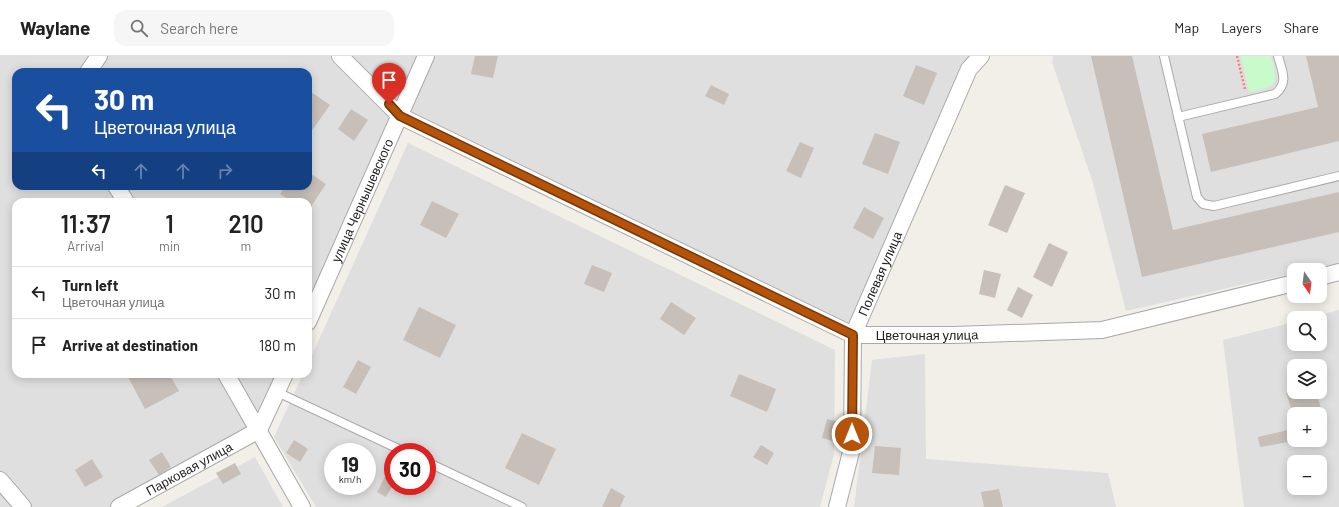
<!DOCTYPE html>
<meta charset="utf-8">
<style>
body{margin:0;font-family:Barlow,sans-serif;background:#f6f6f6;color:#222;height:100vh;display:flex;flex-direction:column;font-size:15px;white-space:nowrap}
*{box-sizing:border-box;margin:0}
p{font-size:13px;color:#767676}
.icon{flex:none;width:22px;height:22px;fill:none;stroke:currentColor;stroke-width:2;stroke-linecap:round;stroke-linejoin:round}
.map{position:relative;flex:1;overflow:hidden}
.side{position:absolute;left:12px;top:142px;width:300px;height:180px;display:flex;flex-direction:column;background:#fff;border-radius:12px;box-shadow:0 2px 10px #0003}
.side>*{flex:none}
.guide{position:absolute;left:12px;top:12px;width:300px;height:122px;border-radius:12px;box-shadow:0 2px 10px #0003;background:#1a4fa0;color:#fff;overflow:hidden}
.needle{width:26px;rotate:166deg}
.buttons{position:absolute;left:1287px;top:207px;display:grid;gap:8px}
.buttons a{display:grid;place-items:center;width:40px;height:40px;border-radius:8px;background:#fff;box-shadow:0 2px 10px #0003;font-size:20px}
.speed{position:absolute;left:324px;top:387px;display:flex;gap:8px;font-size:20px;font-weight:700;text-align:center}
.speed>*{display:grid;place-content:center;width:52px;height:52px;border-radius:50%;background:#fff;box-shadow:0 2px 10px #0003;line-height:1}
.speed small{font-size:10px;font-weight:400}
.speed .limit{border:6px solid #d22;background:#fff;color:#111}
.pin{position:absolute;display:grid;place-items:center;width:34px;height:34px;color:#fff;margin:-41px -17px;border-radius:50% 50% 50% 0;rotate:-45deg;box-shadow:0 0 4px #0007}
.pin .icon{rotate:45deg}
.me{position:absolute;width:44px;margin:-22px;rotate:0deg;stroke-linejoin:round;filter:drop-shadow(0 0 3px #0008)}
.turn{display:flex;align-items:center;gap:14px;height:84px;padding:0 16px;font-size:18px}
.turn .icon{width:52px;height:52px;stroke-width:2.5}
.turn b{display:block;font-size:28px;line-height:34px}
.lanes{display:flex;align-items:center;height:38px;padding:0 16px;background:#0003;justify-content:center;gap:20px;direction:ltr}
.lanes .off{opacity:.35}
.eta{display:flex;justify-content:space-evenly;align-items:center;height:68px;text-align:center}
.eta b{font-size:24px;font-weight:600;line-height:28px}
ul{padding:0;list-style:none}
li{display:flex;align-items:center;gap:12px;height:52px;padding:0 16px;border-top:1px solid #e0e0e0}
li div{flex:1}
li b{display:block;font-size:15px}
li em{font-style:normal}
header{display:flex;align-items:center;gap:24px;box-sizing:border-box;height:56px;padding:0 20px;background:#fff;border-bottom:1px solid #e0e0e0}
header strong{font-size:19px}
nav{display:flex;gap:22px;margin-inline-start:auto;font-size:14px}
.search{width:280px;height:36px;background:#f6f6f6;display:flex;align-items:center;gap:10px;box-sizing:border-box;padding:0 14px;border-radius:12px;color:#767676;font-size:15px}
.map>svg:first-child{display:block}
.residential{fill:#e0dfdf;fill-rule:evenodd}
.park{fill:#c8facc}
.building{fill:#c7bfb8}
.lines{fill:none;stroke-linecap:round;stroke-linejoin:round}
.lane-casing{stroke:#a9a9a9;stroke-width:10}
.street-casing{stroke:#a9a9a9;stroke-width:18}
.path{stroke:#fa8072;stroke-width:2.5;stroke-dasharray:2 2;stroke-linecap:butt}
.lane{stroke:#fff;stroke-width:8}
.street{stroke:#fff;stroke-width:16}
.route-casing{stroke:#753606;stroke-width:10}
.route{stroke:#b45309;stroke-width:7}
.labels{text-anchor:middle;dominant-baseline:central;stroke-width:3;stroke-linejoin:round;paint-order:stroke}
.street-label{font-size:13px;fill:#222;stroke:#fff}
</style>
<header>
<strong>Waylane</strong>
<div class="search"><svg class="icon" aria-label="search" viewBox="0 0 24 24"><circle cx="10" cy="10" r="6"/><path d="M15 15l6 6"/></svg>Search here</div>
<nav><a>Map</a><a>Layers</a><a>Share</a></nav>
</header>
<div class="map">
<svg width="1339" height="451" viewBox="0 0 1339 451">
<rect width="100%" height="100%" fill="#f2efe9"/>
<g class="residential">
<path d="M0 0H981L853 279 400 60 308 266V146H16V318H285L259 374 119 451H0ZM16 16H308V130H16Z"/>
<polygon points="1053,0 1339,0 1339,207 1307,214 1294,214 1294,217 1126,255 1093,127 1052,6"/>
<path d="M408 87 835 294 834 398 820 451H316L274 381 303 318H308V308ZM333 396H367V430H333ZM393 396H427V430H393Z"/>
<path d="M1339 254V451H1244L1223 284 1294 266V288H1320V262H1308ZM1294 310H1320V336H1294ZM1294 358H1320V384H1294ZM1294 406H1320V432H1294Z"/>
<polygon points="925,298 926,403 1108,417 1116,451 854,451 872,304"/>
<polygon points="255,401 283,451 162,451"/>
</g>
<path class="park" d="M1241 0H1271C1278 29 1279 29 1249 36Z"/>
<g class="building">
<polygon points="475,0 498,0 493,22 471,18"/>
<polygon points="1091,0 1132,0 1173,174 1339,136 1339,176 1142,221"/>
<polygon points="1306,0 1339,0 1339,85 1211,116 1202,78 1318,51"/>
<polygon points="916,9 937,17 924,49 903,40"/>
<polygon points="711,29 729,38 724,49 705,40"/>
<polygon points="308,34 330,49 308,80"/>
<polygon points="351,53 368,64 354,85 338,73"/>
<polygon points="875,77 900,86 888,118 862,108"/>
<polygon points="800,86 814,92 801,122 786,115"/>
<polygon points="308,116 326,128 308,155 308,146 293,146 280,138 286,130 308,130"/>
<polygon points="1005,129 1025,137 1007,177 988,169"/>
<polygon points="432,145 459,158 446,182 420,169"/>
<polygon points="864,151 884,162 873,183 853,172"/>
<polygon points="1049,187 1068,196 1052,231 1033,221"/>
<polygon points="592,209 612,217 604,236 584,228"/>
<polygon points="984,214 1001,218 995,242 979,238"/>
<polygon points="1018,231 1033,239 1022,262 1007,254"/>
<polygon points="671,246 696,262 684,279 660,263"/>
<polygon points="419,251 456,269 440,302 403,284"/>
<polygon points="358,304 371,311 356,338 343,331"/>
<polygon points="133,318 169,318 179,335 145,353 128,321"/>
<polygon points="739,318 776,333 767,356 730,340"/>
<polygon points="1294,334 1294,336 1316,336 1321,352 1303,358 1294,358 1294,361 1286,337"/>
<polygon points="827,363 846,368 840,387 822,382"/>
<polygon points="1292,373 1294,385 1260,391 1258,381"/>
<polygon points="522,377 556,393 539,429 505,412"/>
<polygon points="294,384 308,393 300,406 286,397"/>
<polygon points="761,389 774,397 767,409 753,401"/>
<polygon points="875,390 901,392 899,419 872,417"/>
<polygon points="162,396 171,411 159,419 149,404"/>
<polygon points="92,403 103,421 85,431 75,414"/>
<polygon points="235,407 241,418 223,428 216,417"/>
<polygon points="388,415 393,418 393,429 386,441 377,436"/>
<polygon points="611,432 625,440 620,451 602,451"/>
<polygon points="999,433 1003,451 984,451 981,436"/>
</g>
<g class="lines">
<defs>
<g id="lane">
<polyline points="1164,0 1197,141 1203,148 1214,150 1339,120"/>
<path d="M1178 61 1275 38C1289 27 1282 15 1278 0"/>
<polyline points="277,336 405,396"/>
<polyline points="427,406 522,451"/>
</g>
<g id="street">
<path id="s1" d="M340 0 400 60 853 279H954L1102 274 1294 227"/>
<polyline points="88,16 99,0"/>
<polyline points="116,130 126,146"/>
<polyline points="1320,221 1339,216"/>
<path id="s2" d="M308 266 426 0"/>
<polyline points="226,318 302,451"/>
<polyline points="259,374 285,318"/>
<polyline points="0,424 23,451"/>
<path id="s3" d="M119 451 259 374"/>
<path id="s4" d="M837 451 852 392 853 279 969 13 981 0"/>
</g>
</defs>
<use href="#lane" class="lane-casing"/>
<use href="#street" class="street-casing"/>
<polyline class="path" points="1237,0 1245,33"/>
<use href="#lane" class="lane"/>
<use href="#street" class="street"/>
</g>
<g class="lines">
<defs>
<polyline id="route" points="389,48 400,60 853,279 852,378"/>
</defs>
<use href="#route" class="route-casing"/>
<use href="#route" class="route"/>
</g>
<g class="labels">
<g class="street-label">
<text stroke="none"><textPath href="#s2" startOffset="133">улица Чернышевского</textPath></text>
<text stroke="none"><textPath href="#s4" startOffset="241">Полевая улица</textPath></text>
<text stroke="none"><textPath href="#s1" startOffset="662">Цветочная улица</textPath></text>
<text stroke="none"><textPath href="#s3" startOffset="80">Парковая улица</textPath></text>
</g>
</g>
</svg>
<div class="buttons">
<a><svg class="needle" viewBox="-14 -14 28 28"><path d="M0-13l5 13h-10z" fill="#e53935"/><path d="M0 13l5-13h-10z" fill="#767676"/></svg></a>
<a><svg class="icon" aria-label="search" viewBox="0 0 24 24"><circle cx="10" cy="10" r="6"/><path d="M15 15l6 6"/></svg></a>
<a><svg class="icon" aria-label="layers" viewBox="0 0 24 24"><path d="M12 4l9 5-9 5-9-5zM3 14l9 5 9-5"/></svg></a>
<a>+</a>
<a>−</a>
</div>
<div class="speed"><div>19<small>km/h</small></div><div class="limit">30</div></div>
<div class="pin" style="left:389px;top:48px;background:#d93025"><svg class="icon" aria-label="arrive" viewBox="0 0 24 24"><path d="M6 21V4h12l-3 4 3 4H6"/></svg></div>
<svg class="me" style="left:852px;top:378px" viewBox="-20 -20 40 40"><circle r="17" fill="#b45309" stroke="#fff" stroke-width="3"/><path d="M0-11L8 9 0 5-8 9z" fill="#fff"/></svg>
<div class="guide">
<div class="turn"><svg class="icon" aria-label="left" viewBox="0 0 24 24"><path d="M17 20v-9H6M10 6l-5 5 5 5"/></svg><div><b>30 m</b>Цветочная улица</div></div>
<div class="lanes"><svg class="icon" aria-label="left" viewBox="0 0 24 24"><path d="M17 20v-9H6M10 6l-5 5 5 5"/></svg><svg class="icon off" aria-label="ahead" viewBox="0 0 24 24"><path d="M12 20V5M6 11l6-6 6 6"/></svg><svg class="icon off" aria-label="ahead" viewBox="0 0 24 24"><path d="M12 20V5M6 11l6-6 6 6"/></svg><svg class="icon off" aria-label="right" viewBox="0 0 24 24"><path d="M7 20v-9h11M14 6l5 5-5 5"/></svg></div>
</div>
<section class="side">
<div class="eta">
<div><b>11:37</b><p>Arrival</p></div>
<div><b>1</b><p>min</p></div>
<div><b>210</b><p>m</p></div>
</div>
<ul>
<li><svg class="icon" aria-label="left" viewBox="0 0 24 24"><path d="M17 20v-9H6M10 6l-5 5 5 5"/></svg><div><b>Turn left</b><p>Цветочная улица</p></div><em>30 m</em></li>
<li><svg class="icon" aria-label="arrive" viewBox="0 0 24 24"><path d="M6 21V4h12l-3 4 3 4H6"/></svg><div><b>Arrive at destination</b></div><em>180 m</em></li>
</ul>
</section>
</div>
